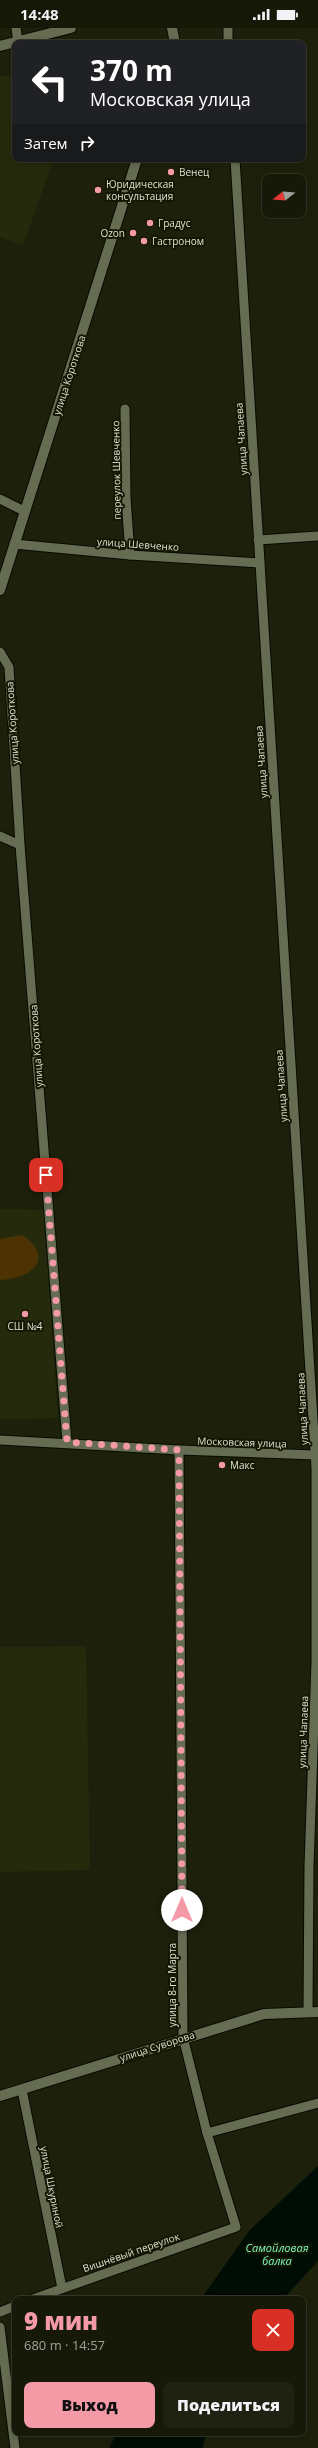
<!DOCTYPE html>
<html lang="ru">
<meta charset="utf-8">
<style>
body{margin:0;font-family:"Open Sans",sans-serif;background:#1f2212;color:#f1f3f6;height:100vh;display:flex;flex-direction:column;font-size:15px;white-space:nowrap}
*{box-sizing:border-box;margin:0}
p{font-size:13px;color:#9ea09c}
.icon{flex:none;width:22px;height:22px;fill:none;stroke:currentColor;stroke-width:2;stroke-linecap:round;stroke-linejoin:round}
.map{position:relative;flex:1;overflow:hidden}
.drawer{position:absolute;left:12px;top:2268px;width:294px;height:140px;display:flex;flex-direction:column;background:#161908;border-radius:8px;box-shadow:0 2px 6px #0003,0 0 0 1px #353829}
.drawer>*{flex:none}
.guide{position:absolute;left:12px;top:12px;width:294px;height:122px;border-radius:8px;box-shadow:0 2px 6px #0003,0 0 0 1px #353829;background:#202124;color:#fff;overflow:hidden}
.needle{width:26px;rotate:253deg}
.tools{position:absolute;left:262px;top:146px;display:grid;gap:8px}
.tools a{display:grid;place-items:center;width:44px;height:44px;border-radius:8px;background:#161908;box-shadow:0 2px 6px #0003,0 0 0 1px #353829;font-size:20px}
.pin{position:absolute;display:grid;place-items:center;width:34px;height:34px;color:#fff;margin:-17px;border-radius:8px;box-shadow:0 2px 6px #0006}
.me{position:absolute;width:44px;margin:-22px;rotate:0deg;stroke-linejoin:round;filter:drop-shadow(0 0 3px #0008)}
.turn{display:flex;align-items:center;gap:14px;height:84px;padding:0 12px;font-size:18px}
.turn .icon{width:52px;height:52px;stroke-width:2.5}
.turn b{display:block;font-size:28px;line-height:34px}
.then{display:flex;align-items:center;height:38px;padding:0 12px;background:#0003;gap:8px;font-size:15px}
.round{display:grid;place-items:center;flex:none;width:42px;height:42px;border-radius:8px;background:#1f2212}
.head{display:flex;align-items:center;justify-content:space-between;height:68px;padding:0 12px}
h1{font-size:24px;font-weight:800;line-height:30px;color:#f49aa7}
.button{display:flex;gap:8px;margin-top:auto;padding:8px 12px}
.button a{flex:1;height:46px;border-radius:8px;background:#f49aa7;color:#111;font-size:16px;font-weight:800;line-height:46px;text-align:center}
.button a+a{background:#1f2212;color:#f1f3f6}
.status{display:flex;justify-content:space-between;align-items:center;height:28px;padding:0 20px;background:#161908;direction:ltr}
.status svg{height:11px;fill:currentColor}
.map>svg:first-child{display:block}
.built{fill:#252a0c}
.green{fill:#4d3304}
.water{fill:#000d04}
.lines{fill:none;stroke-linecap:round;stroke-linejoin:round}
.minor-casing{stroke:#070b00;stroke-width:11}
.tertiary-casing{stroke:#070b00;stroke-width:12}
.minor{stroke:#656c52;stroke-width:9}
.tertiary{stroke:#656c52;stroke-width:10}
.route{stroke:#f49aa7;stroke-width:7;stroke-dasharray:0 12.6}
.poi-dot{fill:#f49aa7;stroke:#141803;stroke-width:1.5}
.labels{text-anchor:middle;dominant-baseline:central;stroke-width:4;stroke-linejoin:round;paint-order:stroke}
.poi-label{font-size:10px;fill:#dde1d3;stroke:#141803;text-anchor:start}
.street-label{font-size:10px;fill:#dde1d3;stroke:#141803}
.water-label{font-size:11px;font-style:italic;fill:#7ff9c3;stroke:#141803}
</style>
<div class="status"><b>14:48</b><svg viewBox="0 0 49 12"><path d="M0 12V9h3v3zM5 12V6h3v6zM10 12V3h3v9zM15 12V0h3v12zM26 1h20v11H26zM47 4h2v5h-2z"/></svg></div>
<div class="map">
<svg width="318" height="2420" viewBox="0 0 318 2420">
<rect width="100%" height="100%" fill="#1d210b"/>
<g class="built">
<polygon points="15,46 15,131 52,131 52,136 23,217 0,209 0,48"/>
<polygon points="0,1181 44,1182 58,1390 0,1391"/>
<polygon points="86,1618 90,1842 0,1844 0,1619"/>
</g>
<path class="green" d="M22 1207C42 1219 46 1238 21 1248 15 1251 7 1251 0 1252V1211Z"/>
<g class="water">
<polygon points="318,2138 318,2233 283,2271 201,2271 249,2203"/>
<polygon points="117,2405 206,2405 203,2420 109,2420"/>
</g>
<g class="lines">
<defs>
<g id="minor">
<polyline points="16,0 18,14"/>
<polyline points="228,0 228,15"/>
<polyline points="235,131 316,1440 316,1634 309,1839 308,1984"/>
<polyline points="125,381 126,470 130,527"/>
<polyline points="0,471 24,483"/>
<polyline points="258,512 318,508"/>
<polyline points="14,516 130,527 260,535"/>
<polyline points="0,624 9,639 20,817 67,1414"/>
<polyline points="0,808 20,817"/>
<polyline points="0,1412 179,1422 315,1427"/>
<polyline points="22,2062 62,2260"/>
<polyline points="207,2105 318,2075"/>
<polyline points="33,2271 236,2199 207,2105 183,2009 179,1422"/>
<polyline points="0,2284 15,2278"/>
<polyline points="0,2299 15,2420"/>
</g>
<g id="tertiary">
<polyline points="172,0 175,15"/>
<polyline points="0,18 71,0"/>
<polyline points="0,562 137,131"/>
<polyline points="0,2068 264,1986 318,1984"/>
</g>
</defs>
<use href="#minor" class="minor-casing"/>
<use href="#tertiary" class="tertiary-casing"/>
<use href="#minor" class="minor"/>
<use href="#tertiary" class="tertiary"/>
</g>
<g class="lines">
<polyline class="route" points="46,1147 67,1414 179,1422 182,1882"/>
</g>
<g class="poi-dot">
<circle cx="171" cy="144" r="4"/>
<circle cx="98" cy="162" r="4"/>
<circle cx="150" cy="195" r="4"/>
<circle cx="133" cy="205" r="4"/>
<circle cx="144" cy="213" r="4"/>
<circle cx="25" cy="1286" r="4"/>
<circle cx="222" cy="1437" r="4"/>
</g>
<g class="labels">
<g class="poi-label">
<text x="179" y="144">Венец</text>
<text x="106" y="156">Юридическая<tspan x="106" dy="12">консультация</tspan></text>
<text x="158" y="195">Градус</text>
<text x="125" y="205" text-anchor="end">Ozon</text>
<text x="152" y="213">Гастроном</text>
<text x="25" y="1298" text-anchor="middle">СШ №4</text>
<text x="230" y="1437">Макс</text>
</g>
<g class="street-label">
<text transform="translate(69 347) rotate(-72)">улица Короткова</text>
<text transform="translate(241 411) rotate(-94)">улица Чапаева</text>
<text transform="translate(116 442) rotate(-91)">переулок Шевченко</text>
<text transform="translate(138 516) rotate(4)">улица Шевченко</text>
<text transform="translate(12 695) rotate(-94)">улица Короткова</text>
<text transform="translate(261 734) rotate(-94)">улица Чапаева</text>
<text transform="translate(36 1018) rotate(-94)">улица Короткова</text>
<text transform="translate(281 1058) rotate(-94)">улица Чапаева</text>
<text transform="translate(302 1381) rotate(-93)">улица Чапаева</text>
<text transform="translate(242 1414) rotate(2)">Московская улица</text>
<text transform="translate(303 1704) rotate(-88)">улица Чапаева</text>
<text transform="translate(172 1957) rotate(-90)">улица 8-го Марта</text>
<text transform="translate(157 2018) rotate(-18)">улица Суворова</text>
<text transform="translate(52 2159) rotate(79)">улица Шкуриной</text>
<text transform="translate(131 2224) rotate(-19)">Вишнёвый переулок</text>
</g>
<g class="water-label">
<text x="277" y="2219">Самойловая<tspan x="277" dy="13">балка</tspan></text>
</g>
</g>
</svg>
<div class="tools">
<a><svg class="needle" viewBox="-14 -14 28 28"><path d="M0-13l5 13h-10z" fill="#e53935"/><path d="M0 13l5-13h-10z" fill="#9ea09c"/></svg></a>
</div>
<div class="pin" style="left:46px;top:1147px;background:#d93025"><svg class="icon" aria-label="arrive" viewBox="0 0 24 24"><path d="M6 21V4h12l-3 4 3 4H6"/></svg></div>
<svg class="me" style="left:182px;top:1882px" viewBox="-20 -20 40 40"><circle r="19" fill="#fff"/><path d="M0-13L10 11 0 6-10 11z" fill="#f49aa7"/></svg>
<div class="guide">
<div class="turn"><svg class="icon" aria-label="left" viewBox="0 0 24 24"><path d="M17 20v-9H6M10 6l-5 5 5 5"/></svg><div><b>370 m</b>Московская улица</div></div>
<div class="then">Затем<svg class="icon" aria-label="right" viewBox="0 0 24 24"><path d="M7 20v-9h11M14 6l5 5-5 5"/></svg></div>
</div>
<section class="drawer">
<div class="head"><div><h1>9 мин</h1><p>680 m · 14:57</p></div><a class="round" style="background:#d93025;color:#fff"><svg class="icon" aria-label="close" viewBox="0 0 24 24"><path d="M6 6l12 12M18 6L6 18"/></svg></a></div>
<div class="button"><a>Выход</a><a>Поделиться</a></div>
</section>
</div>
